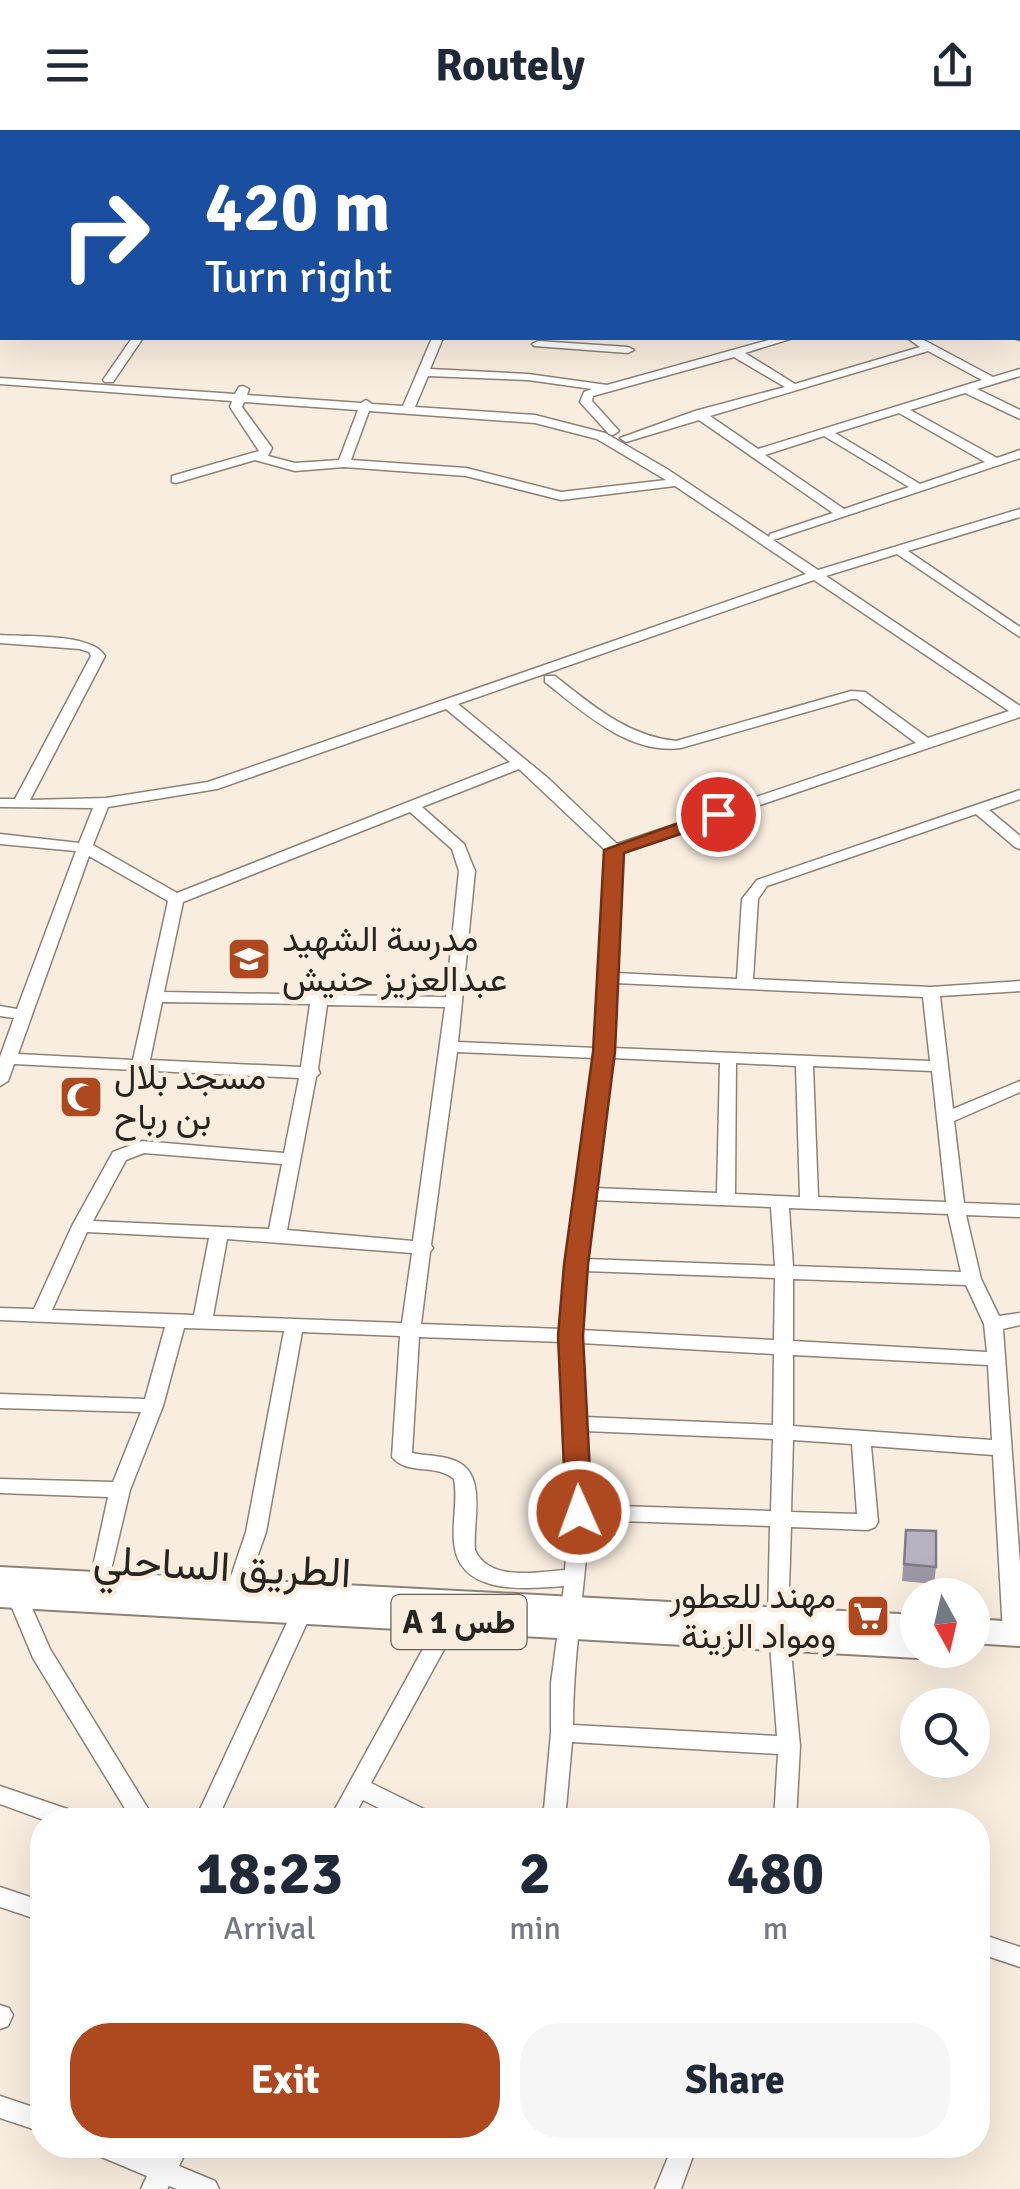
<!DOCTYPE html>
<meta charset="utf-8">
<style>
body{margin:0;font-family:Signika,Vazirmatn,sans-serif;background:#f6f6f7;color:#1f2937;height:100vh;display:flex;flex-direction:column;font-size:38px;white-space:nowrap}
*{box-sizing:border-box;margin:0}
p{font-size:32px;color:#747a83}
.icon{flex:none;width:55px;height:55px;fill:none;stroke:currentColor;stroke-width:2;stroke-linecap:round;stroke-linejoin:round}
.map{position:relative;flex:1;overflow:hidden}
.side{position:absolute;left:30px;top:1678px;width:960px;height:350px;display:flex;flex-direction:column;background:#fff;border-radius:40px;box-shadow:0 10px 40px #0002}
.side>*{flex:none}
.banner{position:absolute;left:0px;top:0px;width:1020px;height:210px;box-shadow:0 10px 40px #0002;background:#1a4fa0;color:#fff;overflow:hidden}
.needle{width:65px;rotate:172deg}
.fabs{position:absolute;left:900px;top:1448px;display:grid;gap:20px}
.fabs a{display:grid;place-items:center;width:90px;height:90px;border-radius:50%;background:#fff;box-shadow:0 10px 40px #0002;font-size:50px}
.pin{position:absolute;display:grid;place-items:center;width:85px;height:85px;color:#fff;margin:-42px;border:5px solid #fff;border-radius:50%;box-shadow:0 2px 10px #0007}
.me{position:absolute;width:110px;margin:-55px;rotate:358deg;stroke-linejoin:round;filter:drop-shadow(0 0 8px #0008)}
.turn{display:flex;align-items:center;gap:35px;height:210px;padding:0 40px;font-size:45px}
.turn .icon{width:130px;height:130px;stroke-width:2.5}
.turn b{display:block;font-size:70px;line-height:85px}
.eta{display:flex;justify-content:space-evenly;align-items:center;height:170px;text-align:center}
.eta b{font-size:60px;font-weight:800;line-height:70px}
.action{display:flex;gap:20px;margin-top:auto;padding:20px 40px}
.action a{flex:1;height:115px;border-radius:40px;background:#ae481f;color:#fff;font-size:40px;font-weight:800;line-height:115px;text-align:center}
.action a+a{background:#f6f6f7;color:#1f2937}
header{display:flex;justify-content:space-between;align-items:center;height:130px;padding:0 40px;background:#fff;font-size:45px;font-weight:800}
.map>svg:first-child{display:block}
.built{fill:#f5e4cf}
.lines{fill:none;stroke-linecap:round;stroke-linejoin:round}
.minor-casing{stroke:#8c8275;stroke-width:3}
.highway-casing{stroke:#8c8275;stroke-width:4}
.minor{fill:#fff;fill-rule:evenodd}
.highway{fill:#fff;fill-rule:evenodd}
.wall{fill:#9d98a6}
.building{fill:#b7b1c1;stroke:#807c87;stroke-width:2.5}
.route{fill:#ae481f;stroke:#712f14;stroke-width:2.5}
.labels{text-anchor:middle;dominant-baseline:central;stroke-width:9;stroke-linejoin:round;paint-order:stroke}
.shield{fill:#f9eddf;stroke:#666057;stroke-width:2.5}
.shield-label{font-size:32px;font-weight:bold;fill:#27231d}
.poi-label{font-size:35px;fill:#27231d;stroke:#f9eddf;text-anchor:start}
.near-street-label{font-size:42px;fill:#27231d;stroke:#f9eddf}
</style>
<header><svg class="icon" aria-label="menu" viewBox="0 0 24 24"><path d="M4 6h16M4 12h16M4 18h16"/></svg>Routely<svg class="icon" aria-label="share" viewBox="0 0 24 24"><path d="M12 15V3M7 8l5-5 5 5M5 13v7h14v-7"/></svg></header>
<div class="map">
<svg width="1020" height="2059" viewBox="0 0 1020 2059">
<rect width="100%" height="100%" fill="#f9eddf"/>
<polygon class="built" points="74,0 1020,0 1020,49 1018,2"/>
<g class="lines">
<defs>
<g id="minor">
<polygon points="0,0 5,1 6,2 0,6"/>
<polygon points="871,0 881,0 881,2 872,2"/>
<polygon points="0,32 2,33 2,39 0,38"/>
<rect x="1018" y="52" width="2" height="6"/>
<rect x="0" y="79" width="2" height="6"/>
<rect x="1018" y="84" width="2" height="6"/>
<rect x="1018" y="113" width="2" height="6"/>
<rect x="1018" y="156" width="2" height="7"/>
<rect x="0" y="176" width="2" height="6"/>
<polygon points="1018,202 1020,202 1020,210 1014,208 1018,208"/>
<polygon points="132,208 143,208 113,252 105,252 103,250"/>
<path d="M432 208H443L430 239 528 244 607 255 776 208H793L745 223 795 254 920 217 907 208H920L993 247 1020 239V246L977 259 1020 280V289L965 263 910 280 997 328 1020 320V328L773 410 818 440 1020 379V387L908 421 1020 497V507L897 424 826 446 1020 576V587L621 722 616 843 737 849 742 769 757 750 1020 660V669L989 680 1020 706V719L1015 717 976 684 767 756 758 769 753 849 931 857 1020 851V861L940 866 953 979 1020 951V962L954 991 964 1073 1020 1075V1087L966 1085 981 1149 999 1186 1020 1183V1195L1003 1199 1020 1434V1509H1007L1003 1503 993 1325 871 1316 878 1392 875 1397 868 1400 791 1397 788 1489 800 1616 796 1690H774L778 1624 572 1612 565 1690H543L551 1603V1553L564 1456C525 1459 458 1466 454 1412 452 1391 458 1370 454 1349 436 1333 408 1346 392 1327L400 1206 302 1202 266 1402 243 1467 236 1469 229 1467 226 1461 246 1402 284 1201 184 1198 163 1276 130 1360 106 1461 99 1463 92 1461 89 1455 108 1367 0 1363V1349L113 1352 141 1282 0 1278V1264L145 1269 165 1197 0 1190V1178L34 1179 72 1096 113 1022 142 1011 284 1023 299 948 14 934 8 951 0 956V927L14 888 0 886V876L17 879 76 721 0 714V704L79 713 93 678 0 677V669H15L91 526 89 522 80 519 0 513V505C26 507 92 503 105 526L30 670 106 668 208 652 806 444 675 356 561 370 466 346 344 337 295 341 255 330 176 353 172 352V346L259 321 230 277 232 271 0 254V248L235 264 239 257 243 256 249 259 247 265 361 273 366 270 372 274 403 276ZM928 221 982 250 758 319 710 286ZM734 227 785 257 695 281 620 308 626 312 699 290 833 383 770 404 769 407 667 339 605 303 535 285 415 277 428 246 528 250 592 259 584 262 580 272 609 304 613 305 619 301 592 271 593 266ZM244 272 358 280 339 330 295 333 268 326 272 318 242 277ZM369 281 535 293 597 309 666 350 561 362 466 338 351 330ZM899 283 985 332 920 354 835 303ZM824 306 909 357 844 379 765 325ZM814 450 1009 581 928 608 865 562 851 561 676 611C627 606 592 575 555 546H545V552C583 582 629 625 681 618L852 569H857L916 613 617 714 549 649 458 574ZM446 579 510 632 177 763 93 715 108 677 217 659ZM519 639 606 721 596 918 458 912 475 741 464 714 422 677ZM410 682 452 719 459 741 446 867 164 862 183 772ZM89 726 168 771 133 930 18 924ZM615 853 923 867 930 931 613 918ZM162 872 310 874 301 937 150 930ZM327 875 445 877 413 1111 287 1100 316 947 320 943 318 939ZM457 922 595 928 567 1135 562 1199 421 1194 430 1122 433 1118 431 1115ZM612 928 720 933 717 1063 595 1058ZM736 933 796 936 800 1067 735 1064ZM813 936 932 941 946 1072 818 1067ZM144 1023 282 1034 269 1099 93 1091 126 1030ZM593 1070 771 1077 775 1136 586 1129ZM789 1078 948 1084 961 1142 793 1136ZM87 1102 209 1108 194 1185 52 1180ZM227 1109 412 1123 402 1193 213 1186ZM585 1141 775 1148 774 1210 581 1200ZM793 1149 966 1155 984 1194 987 1222 793 1211ZM419 1207 562 1212 569 1382 565 1440C537 1442 489 1452 475 1420 472 1392 489 1342 453 1330 440 1325 426 1326 412 1323ZM581 1213 774 1224 773 1295 584 1287ZM793 1225 988 1235 992 1310 793 1296ZM585 1301 773 1309 771 1381 589 1375ZM793 1310 852 1314 857 1384 791 1382ZM589 1390 770 1396 768 1489 777 1606 573 1595C573 1526 585 1458 589 1390Z"/>
<polygon points="538,211 628,217 634,220 628,223 534,216 532,214"/>
<polygon points="18,1460 25,1462 50,1519 155,1690 132,1690 33,1528 8,1468 11,1462"/>
<polygon points="301,1476 308,1478 311,1484 217,1690 195,1690 291,1484 294,1478"/>
<polygon points="448,1484 455,1486 459,1492 371,1653 432,1683 435,1690 403,1690 363,1670 352,1690 329,1690 441,1486"/>
<polygon points="0,1656 79,1683 82,1690 44,1690 0,1674"/>
<polygon points="0,1757 42,1771 42,1791 0,1777"/>
<polygon points="978,1803 1020,1817 1020,1837 978,1823"/>
<polygon points="0,1875 9,1878 13,1885 8,1896 0,1899"/>
<polygon points="0,1966 42,1980 42,2002 0,1988"/>
<polygon points="89,2015 129,2015 158,2027 164,2015 189,2015 179,2036 215,2051 219,2059 177,2059 169,2056 167,2059 141,2059 147,2046 92,2023"/>
<polygon points="673,2015 697,2015 681,2059 655,2059"/>
</g>
<g id="highway">
<polygon points="99,0 117,0 118,2 101,2"/>
<polygon points="2,113 2,125 0,126 0,114"/>
<polygon points="0,1437 918,1485 918,1520 931,1520 918,1528 0,1477"/>
<polygon points="972,1489 1020,1492 1020,1516 972,1513"/>
</g>
</defs>
<use href="#minor" class="minor-casing"/>
<use href="#highway" class="highway-casing"/>
<use href="#minor" class="minor"/>
<use href="#highway" class="highway"/>
</g>
<polygon class="wall" points="906,1400 936,1437 934,1454 902,1451"/>
<polygon class="building" points="906,1400 936,1401 936,1437 904,1434"/>
<polygon class="route" points="718,679 725,680 725,689 624,723 615,922 588,1135 583,1206 592,1382 588,1389 569,1389 566,1382 558,1206 564,1135 593,922 604,720"/>
<defs>
<symbol id="school-square" viewBox="-11 -11 22 22"><rect x="-9" y="-9" width="18" height="18" rx="4" fill="#ae481f" stroke="#f9eddf"/><path d="M0-5L7-2L0 1L-7-2ZM-4 1L0 2.5L4 1V4Q0 6-4 4Z" fill="#fff"/></symbol>
<symbol id="mosque-square" viewBox="-11 -11 22 22"><rect x="-9" y="-9" width="18" height="18" rx="4" fill="#ae481f" stroke="#f9eddf"/><path d="M3.5-4.9A6 6 0 1 0 3.5 4.9A5 5 0 1 1 3.5-4.9Z" fill="#fff"/></symbol>
<symbol id="supermarket-square" viewBox="-11 -11 22 22"><rect x="-9" y="-9" width="18" height="18" rx="4" fill="#ae481f" stroke="#f9eddf"/><path d="M-6-5.5h2.5l.6 2H6L4.5 2H-2.5L-4.4-4H-6ZM-1.5 3.2a1.3 1.3 0 1 0 .1 0ZM3 3.2a1.3 1.3 0 1 0 .1 0Z" fill="#fff"/></symbol>
</defs>
<g fill-rule="evenodd">
<use href="#school-square" x="224" y="804" width="50" height="50"/>
<use href="#mosque-square" x="56" y="942" width="50" height="50"/>
<use href="#supermarket-square" x="843" y="1461" width="50" height="50"/>
</g>
<g class="labels">
<rect class="shield" x="391.5" y="1465" width="135" height="54" rx="8"/>
<g class="shield-label">
<text x="459" y="1492">A 1 طس</text>
</g>
<g class="poi-label">
<text x="282" y="809">مدرسة الشهيد<tspan x="282" dy="40">عبدالعزيز حنيش</tspan></text>
<text x="114" y="947">مسجد بلال<tspan x="114" dy="40">بن رباح</tspan></text>
<text x="836" y="1466" text-anchor="end">مهند للعطور<tspan x="836" dy="40">ومواد الزينة</tspan></text>
</g>
<g class="near-street-label">
<text transform="translate(222 1437) rotate(3)">الطريق الساحلي</text>
</g>
</g>
</svg>
<div class="fabs">
<a><svg class="needle" viewBox="-14 -14 28 28"><path d="M0-13l5 13h-10z" fill="#e53935"/><path d="M0 13l5-13h-10z" fill="#747a83"/></svg></a>
<a><svg class="icon" aria-label="search" viewBox="0 0 24 24"><circle cx="10" cy="10" r="6"/><path d="M15 15l6 6"/></svg></a>
</div>
<div class="pin" style="left:718px;top:684px;background:#d93025"><svg class="icon" aria-label="arrive" viewBox="0 0 24 24"><path d="M6 21V4h12l-3 4 3 4H6"/></svg></div>
<svg class="me" style="left:579px;top:1382px" viewBox="-20 -20 40 40"><circle r="17" fill="#ae481f" stroke="#fff" stroke-width="3"/><path d="M0-11L8 9 0 5-8 9z" fill="#fff"/></svg>
<div class="banner">
<div class="turn"><svg class="icon" aria-label="right" viewBox="0 0 24 24"><path d="M7 20v-9h11M14 6l5 5-5 5"/></svg><div><b>420 m</b>Turn right</div></div>
</div>
<section class="side">
<div class="eta">
<div><b>18:23</b><p>Arrival</p></div>
<div><b>2</b><p>min</p></div>
<div><b>480</b><p>m</p></div>
</div>
<div class="action"><a>Exit</a><a>Share</a></div>
</section>
</div>
